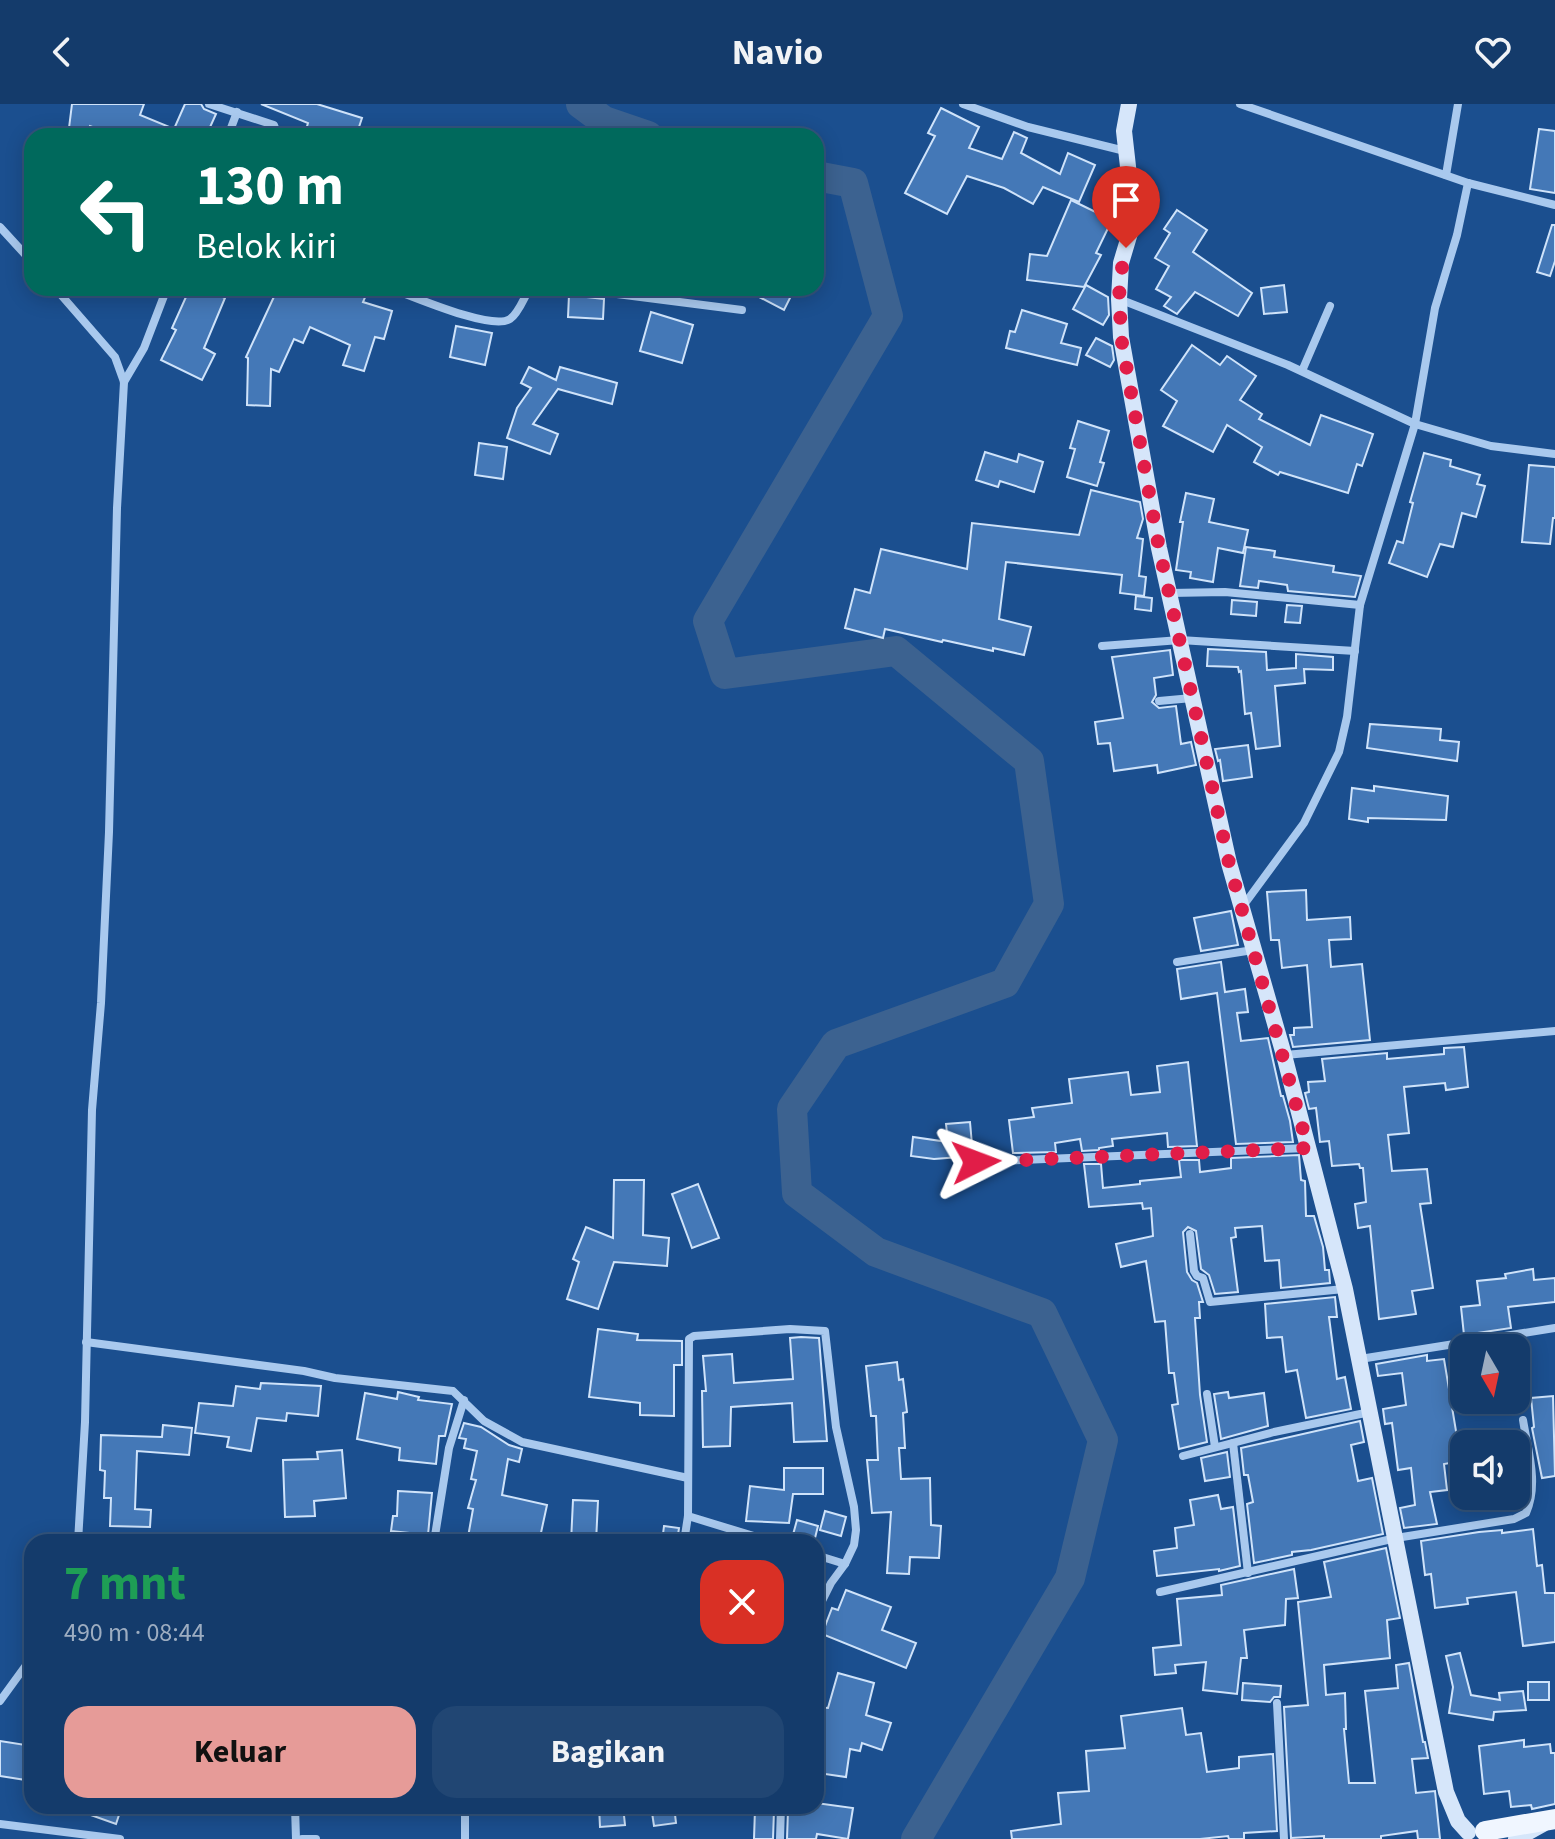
<!DOCTYPE html>
<html lang="id">
<meta charset="utf-8">
<style>
body{margin:0;font-family:"Source Sans 3",sans-serif;background:#214673;color:#f1f3f6;height:100vh;display:flex;flex-direction:column;font-size:30px;white-space:nowrap}
*{box-sizing:border-box;margin:0}
p{font-size:26px;color:#9dadc1}
.icon{flex:none;width:44px;height:44px;fill:none;stroke:currentColor;stroke-width:2;stroke-linecap:round;stroke-linejoin:round}
.map{position:relative;flex:1;overflow:hidden}
.side{position:absolute;left:24px;top:1430px;width:800px;height:280px;display:flex;flex-direction:column;background:#143b6b;border-radius:24px;box-shadow:0 4px 20px #0003,0 0 0 2px #33557e}
.side>*{flex:none}
.hud{position:absolute;left:24px;top:24px;width:800px;height:168px;border-radius:24px;box-shadow:0 4px 20px #0003,0 0 0 2px #33557e;background:#00695c;color:#fff;overflow:hidden}
.needle{width:52px;rotate:171deg}
.tools{position:absolute;left:1450px;top:1230px;display:grid;gap:16px}
.tools a{display:grid;place-items:center;width:80px;height:80px;border-radius:16px;background:#143b6b;box-shadow:0 4px 20px #0003,0 0 0 2px #33557e;font-size:40px}
.pin{position:absolute;display:grid;place-items:center;width:68px;height:68px;color:#fff;margin:-82px -34px;border-radius:50% 50% 50% 0;rotate:-45deg;box-shadow:0 0 8px #0007}
.pin .icon{rotate:45deg}
.me{position:absolute;width:88px;margin:-44px;rotate:87deg;stroke-linejoin:round;filter:drop-shadow(0 0 6px #0008)}
.turn{display:flex;align-items:center;gap:28px;height:168px;padding:0 40px;font-size:36px}
.turn .icon{width:104px;height:104px;stroke-width:2.5}
.turn b{display:block;font-size:56px;line-height:68px}
.round{display:grid;place-items:center;flex:none;width:84px;height:84px;border-radius:24px;background:#214673}
.summary{display:flex;align-items:center;justify-content:space-between;height:136px;padding:0 40px}
h1{font-size:48px;font-weight:700;line-height:60px;color:#1e9e55}
.button{display:flex;gap:16px;margin-top:auto;padding:16px 40px}
.button a{flex:1;height:92px;border-radius:24px;background:#e69b98;color:#111;font-size:32px;font-weight:700;line-height:92px;text-align:center}
.button a+a{background:#214673;color:#f1f3f6}
header{display:flex;justify-content:space-between;align-items:center;height:104px;padding:0 40px;background:#143b6b;font-size:36px;font-weight:700}
.map>svg:first-child{display:block}
.lines{fill:none;stroke-linecap:round;stroke-linejoin:round}
.river{stroke:#3c6290;stroke-width:30}
.building{fill:#4478b7;stroke:#cfe3fa;stroke-width:2}
.street{stroke:#a9c9ee;stroke-width:8}
.secondary{stroke:#d6e6fa;stroke-width:16}
.primary{stroke:#f0f6ff;stroke-width:20}
.route{stroke:#e11d48;stroke-width:14;stroke-dasharray:0 25.2}
</style>
<header><svg class="icon" aria-label="back" viewBox="0 0 24 24"><path d="M15 5l-7 7 7 7"/></svg>Navio<svg class="icon" aria-label="heart" viewBox="0 0 24 24"><path d="M12 20l-8-8c-3-5 5-10 8-4 3-6 11-1 8 4z"/></svg></header>
<div class="map">
<svg width="1555" height="1735" viewBox="0 0 1555 1735">
<rect width="100%" height="100%" fill="#1b4f8f"/>
<g class="lines">
<g class="river">
<polyline points="581,0 604,17 648,32"/>
<polyline points="816,72 853,79 888,212 708,517 725,570 896,547 1029,657 1049,800 1005,879 836,940 792,1005 797,1089 876,1148 1042,1209 1103,1336 1070,1474 916,1735"/>
</g>
</g>
<g class="building">
<polygon points="72,0 144,0 140,11 174,25 185,0 201,0 204,5 216,10 206,32 118,32 90,22 88,32 68,32"/>
<polygon points="261,0 317,0 362,14 356,32 304,32 308,19"/>
<polygon points="941,4 979,23 969,44 1002,55 1014,28 1027,34 1021,49 1060,70 1068,49 1095,61 1079,98 1043,83 1033,100 1004,84 967,72 947,110 905,89 935,32 928,29"/>
<polygon points="1539,25 1555,27 1555,89 1530,85"/>
<polygon points="1071,96 1112,116 1096,149 1101,151 1084,183 1027,176 1030,150 1047,152"/>
<polygon points="1177,106 1207,126 1193,148 1252,189 1238,212 1195,188 1177,210 1164,202 1171,193 1156,185 1169,162 1155,154 1170,129 1164,125"/>
<polygon points="1552,121 1555,121 1555,157 1550,172 1537,168"/>
<polygon points="1086,181 1108,193 1109,211 1103,221 1073,205"/>
<polygon points="1284,181 1287,208 1264,210 1261,184"/>
<polygon points="190,184 201,184 225,194 204,244 215,250 202,276 161,256 176,226 172,224"/>
<polygon points="278,184 369,184 363,198 392,207 384,235 375,233 364,267 343,261 350,241 310,223 303,239 294,235 279,268 271,265 270,302 247,301 248,254 246,253"/>
<polygon points="742,184 795,184 784,206"/>
<polygon points="569,191 604,195 603,215 568,213"/>
<polygon points="1022,206 1067,220 1061,239 1081,244 1077,261 1006,244 1010,227 1015,228"/>
<polygon points="651,208 693,221 682,259 640,247"/>
<polygon points="456,222 492,229 485,261 450,253"/>
<polygon points="1096,234 1112,242 1114,256 1110,263 1086,251"/>
<polygon points="1192,241 1220,261 1227,252 1256,272 1240,296 1262,310 1259,315 1310,341 1321,311 1373,330 1362,362 1357,360 1348,389 1280,368 1278,371 1254,358 1262,343 1227,321 1213,348 1163,322 1177,297 1161,286"/>
<polygon points="529,263 556,276 560,263 617,279 612,300 558,285 533,320 558,330 550,350 507,334 517,304 531,284 521,279"/>
<polygon points="1078,317 1109,327 1100,358 1104,359 1097,382 1067,373 1075,345 1070,344"/>
<polygon points="479,339 507,343 503,375 475,371"/>
<polygon points="985,348 1017,358 1019,350 1043,358 1034,388 1000,377 998,383 976,376"/>
<polygon points="1424,349 1451,356 1450,362 1480,371 1477,380 1485,382 1476,413 1462,409 1453,443 1440,440 1427,473 1389,459 1397,437 1403,439 1413,399 1410,398"/>
<polygon points="1529,361 1555,363 1555,414 1553,414 1550,440 1522,438"/>
<polygon points="1091,386 1140,398 1143,415 1137,434 1143,435 1139,472 1146,473 1144,492 1120,489 1122,471 1006,458 999,515 1031,523 1024,551 993,544 993,547 943,536 942,538 885,525 883,534 845,524 855,485 870,489 881,445 967,465 972,419 1079,431"/>
<polygon points="1186,389 1214,395 1209,418 1248,426 1243,449 1218,444 1213,478 1190,474 1191,468 1176,466 1183,418 1180,418"/>
<polygon points="1246,443 1275,447 1274,453 1334,462 1333,468 1361,472 1355,493 1288,487 1287,481 1259,477 1258,484 1240,482"/>
<polygon points="1136,492 1152,494 1151,507 1135,505"/>
<polygon points="1232,496 1257,498 1256,512 1231,510"/>
<polygon points="1287,501 1302,502 1300,519 1285,518"/>
<polygon points="1208,545 1266,548 1267,566 1296,564 1296,550 1333,553 1333,566 1304,565 1305,579 1275,582 1280,642 1256,645 1251,609 1245,610 1241,567 1239,568 1238,563 1207,562"/>
<polygon points="1170,546 1173,571 1154,574 1156,591 1152,598 1159,604 1176,602 1181,640 1191,638 1196,661 1158,669 1157,661 1114,667 1110,639 1098,640 1095,618 1123,614 1112,553"/>
<polygon points="1370,620 1441,625 1440,636 1459,638 1457,657 1367,644"/>
<polygon points="1248,641 1252,673 1223,677 1220,656 1218,657 1215,645"/>
<polygon points="1374,682 1448,692 1446,716 1368,714 1368,718 1349,715 1352,684 1374,687"/>
<polygon points="1306,786 1307,816 1350,813 1351,835 1329,836 1331,863 1362,860 1370,936 1293,943 1290,931 1294,931 1294,924 1312,923 1307,861 1282,864 1279,836 1271,836 1267,788"/>
<polygon points="1231,807 1238,841 1201,847 1194,814"/>
<polygon points="1221,858 1225,888 1245,885 1248,908 1237,909 1241,937 1268,934 1281,992 1283,992 1290,1017 1293,1038 1236,1040 1217,889 1181,895 1177,865"/>
<polygon points="1464,943 1468,983 1446,986 1445,979 1404,983 1409,1029 1388,1031 1392,1067 1427,1065 1431,1099 1420,1100 1433,1184 1412,1187 1416,1210 1379,1215 1370,1122 1358,1124 1355,1100 1366,1098 1363,1064 1360,1064 1359,1060 1332,1062 1329,1037 1320,1038 1316,1004 1309,1005 1305,989 1309,988 1308,978 1325,977 1322,955 1387,949 1387,955 1444,950 1444,944"/>
<polygon points="1188,958 1197,1042 1168,1043 1167,1029 1112,1035 1113,1042 1099,1044 1099,1046 1082,1047 1080,1035 1055,1039 1056,1048 1013,1049 1009,1016 1034,1013 1032,1004 1072,999 1069,975 1128,968 1131,991 1160,988 1157,962"/>
<polygon points="970,1018 973,1052 934,1055 911,1052 913,1033 948,1038 946,1020"/>
<polygon points="1299,1051 1301,1076 1305,1077 1306,1112 1314,1112 1323,1143 1325,1166 1329,1166 1330,1179 1281,1184 1279,1156 1265,1157 1262,1122 1235,1124 1236,1133 1231,1134 1238,1188 1215,1190 1209,1171 1201,1165 1196,1127 1188,1123 1183,1128 1187,1168 1192,1176 1197,1179 1203,1198 1199,1198 1200,1214 1195,1214 1200,1291 1207,1338 1179,1345 1172,1301 1178,1300 1174,1269 1169,1269 1165,1217 1155,1218 1146,1157 1121,1163 1116,1140 1153,1132 1151,1104 1143,1105 1142,1099 1089,1103 1084,1060 1101,1060 1103,1084 1140,1080 1140,1077 1181,1073 1179,1056 1199,1056 1200,1068 1231,1064 1231,1054"/>
<polygon points="614,1076 644,1076 643,1131 669,1134 667,1162 614,1158 598,1205 567,1195 579,1158 573,1155 586,1123 613,1134"/>
<polygon points="698,1080 719,1134 692,1144 672,1090"/>
<polygon points="1533,1165 1534,1176 1555,1174 1555,1198 1508,1203 1511,1224 1464,1231 1461,1203 1480,1201 1477,1177 1506,1174 1505,1170"/>
<polygon points="1335,1193 1337,1213 1329,1213 1337,1275 1345,1273 1351,1305 1306,1314 1297,1266 1286,1268 1282,1233 1267,1234 1265,1200"/>
<polygon points="598,1225 638,1230 637,1236 682,1237 682,1261 674,1261 674,1312 640,1311 640,1299 589,1293"/>
<polygon points="801,1233 819,1234 827,1337 794,1338 792,1299 731,1303 730,1342 703,1343 702,1287 706,1287 703,1252 732,1250 734,1279 793,1275 790,1234"/>
<polygon points="1427,1251 1427,1257 1444,1255 1461,1357 1444,1360 1447,1386 1430,1388 1437,1420 1404,1424 1400,1404 1415,1401 1411,1364 1398,1366 1392,1319 1385,1320 1383,1305 1406,1301 1402,1269 1378,1272 1376,1260"/>
<polygon points="897,1258 899,1276 903,1275 907,1308 903,1309 905,1344 899,1344 901,1375 930,1374 931,1421 941,1422 939,1454 910,1453 909,1470 887,1469 891,1408 872,1409 867,1356 878,1356 876,1312 871,1312 866,1262"/>
<polygon points="261,1279 321,1282 318,1312 287,1309 286,1317 257,1314 251,1347 227,1343 229,1333 195,1329 199,1299 233,1302 236,1282 260,1285"/>
<polygon points="398,1288 419,1293 418,1296 452,1300 445,1332 439,1332 436,1360 399,1356 400,1344 357,1335 365,1289 397,1295"/>
<polygon points="1228,1288 1229,1294 1264,1289 1268,1322 1221,1335 1214,1290"/>
<polygon points="1553,1292 1555,1372 1542,1374 1532,1324 1534,1323 1531,1294"/>
<polygon points="1360,1317 1364,1338 1351,1341 1358,1377 1372,1374 1383,1430 1311,1446 1292,1448 1292,1451 1254,1459 1247,1400 1253,1398 1248,1371 1244,1371 1241,1344"/>
<polygon points="464,1319 481,1323 509,1341 522,1345 519,1358 508,1355 502,1391 547,1401 539,1438 494,1438 468,1433 473,1405 468,1404 476,1376 471,1375 477,1347 464,1344 466,1335 459,1334"/>
<polygon points="163,1321 192,1324 189,1351 137,1347 135,1405 151,1406 150,1423 110,1422 111,1394 104,1394 105,1367 100,1366 101,1331 162,1333"/>
<polygon points="1518,1326 1520,1340 1473,1340 1473,1331"/>
<polygon points="342,1346 346,1394 314,1397 315,1412 285,1413 283,1356 318,1355 317,1348"/>
<polygon points="1227,1348 1230,1373 1205,1377 1201,1354"/>
<polygon points="784,1364 823,1364 823,1390 793,1390 789,1419 746,1417 750,1382 784,1386"/>
<polygon points="398,1387 432,1389 428,1431 391,1427 393,1412 397,1412"/>
<polygon points="1218,1391 1221,1405 1233,1403 1240,1462 1219,1467 1219,1465 1157,1472 1154,1447 1177,1444 1175,1424 1194,1421 1190,1396"/>
<polygon points="573,1396 598,1397 596,1438 571,1438"/>
<polygon points="825,1407 846,1413 841,1432 820,1426"/>
<polygon points="797,1416 818,1422 814,1438 791,1438"/>
<polygon points="664,1422 679,1424 677,1438 662,1438"/>
<polygon points="1533,1425 1537,1462 1542,1461 1545,1489 1555,1489 1555,1538 1523,1542 1516,1488 1467,1494 1468,1500 1435,1504 1431,1470 1425,1471 1421,1437 1479,1428 1502,1426 1502,1429"/>
<polygon points="1386,1444 1400,1514 1387,1516 1390,1554 1324,1561 1326,1591 1345,1589 1346,1625 1344,1625 1349,1679 1375,1679 1365,1587 1398,1584 1396,1561 1409,1559 1423,1638 1425,1638 1428,1654 1412,1655 1416,1689 1435,1687 1440,1735 1418,1735 1417,1727 1381,1732 1381,1735 1324,1735 1324,1732 1291,1734 1284,1603 1308,1601 1298,1498 1331,1493 1324,1458"/>
<polygon points="1294,1465 1298,1494 1286,1495 1285,1521 1244,1526 1247,1554 1241,1554 1237,1590 1203,1586 1206,1558 1175,1561 1176,1569 1155,1571 1153,1544 1181,1541 1177,1495 1222,1491 1221,1481"/>
<polygon points="846,1486 891,1503 882,1526 916,1539 906,1564 822,1530 832,1504 838,1506"/>
<polygon points="1460,1549 1471,1591 1500,1596 1499,1589 1523,1587 1526,1606 1494,1608 1493,1616 1449,1609 1453,1583 1446,1552"/>
<polygon points="838,1569 874,1579 866,1611 891,1619 882,1646 862,1639 860,1647 850,1645 846,1673 818,1669 823,1636 816,1635 816,1603 828,1604"/>
<rect x="1528" y="1578" width="21" height="18"/>
<polygon points="1243,1579 1281,1582 1280,1593 1274,1593 1270,1598 1242,1596"/>
<polygon points="1182,1604 1186,1631 1201,1629 1207,1668 1239,1664 1239,1653 1273,1650 1277,1727 1244,1729 1244,1735 1229,1735 1228,1732 1200,1735 1012,1735 1011,1727 1061,1720 1058,1689 1089,1687 1086,1647 1125,1644 1121,1612"/>
<polygon points="1524,1636 1524,1643 1550,1640 1551,1649 1555,1649 1555,1700 1532,1705 1531,1701 1511,1703 1509,1687 1484,1690 1479,1642"/>
<polygon points="0,1637 32,1642 32,1677 0,1672"/>
<polygon points="816,1699 853,1704 848,1735 817,1730 816,1735 787,1735 788,1706 792,1706 793,1702 816,1702"/>
<polygon points="71,1702 122,1702 116,1720 71,1704"/>
<polygon points="599,1702 623,1702 625,1721 600,1723"/>
<polygon points="651,1702 674,1702 676,1719 654,1722"/>
<polygon points="755,1705 774,1706 773,1735 754,1735"/>
</g>
<g class="lines">
<g class="street">
<polyline points="209,0 274,21 278,32"/>
<polyline points="963,0 1028,23 1125,47"/>
<polyline points="1240,0 1468,79 1555,101"/>
<polyline points="228,32 237,8"/>
<polyline points="1446,71 1458,0"/>
<polyline points="0,123 32,158"/>
<polyline points="55,184 115,253 124,278 117,404 109,728 101,899 92,1006 85,1318 78,1438"/>
<path d="M390 184C412 192 492 227 510 215 519 209 524 193 530 184"/>
<polyline points="570,184 742,206"/>
<polyline points="1119,195 1288,261 1415,320 1491,342 1555,350"/>
<polyline points="1302,267 1330,202"/>
<polyline points="124,278 144,244 167,184"/>
<polyline points="1170,489 1225,488 1360,501"/>
<polyline points="1102,542 1180,536 1355,547"/>
<polyline points="1159,597 1192,594"/>
<polyline points="1243,802 1304,719 1339,648 1347,613 1360,501 1415,320 1435,204 1457,131 1468,79"/>
<polyline points="1177,858 1253,846"/>
<polyline points="1285,951 1555,927"/>
<polyline points="976,1058 1307,1044"/>
<polyline points="1190,1130 1194,1167 1197,1172 1203,1174 1210,1198 1344,1185"/>
<polyline points="86,1238 304,1267 335,1274 453,1287 484,1317 522,1338 688,1374"/>
<polyline points="1360,1255 1555,1224"/>
<polyline points="1207,1290 1215,1343"/>
<polyline points="1233,1339 1248,1469"/>
<polyline points="1183,1352 1274,1328 1370,1308"/>
<polyline points="688,1412 773,1438"/>
<polyline points="434,1438 449,1344 464,1296"/>
<polyline points="684,1438 688,1412 689,1235 694,1232 790,1225 825,1227 836,1323 854,1403 856,1426 854,1441 845,1460 831,1479 816,1509"/>
<polyline points="816,1451 845,1460"/>
<path d="M1160 1488 1396 1434 1514 1415 1526 1409C1539 1380 1528 1347 1523 1316"/>
<polyline points="0,1597 32,1553"/>
<polyline points="1277,1599 1284,1735"/>
<polyline points="295,1702 296,1735"/>
<polyline points="465,1702 465,1735"/>
<polyline points="0,1720 120,1735"/>
<polyline points="302,1735 316,1735"/>
<polyline points="780,1735 781,1702"/>
</g>
<g class="secondary">
<polyline points="1129,0 1124,27 1133,107 1130,129 1121,159 1119,195 1121,233 1159,444 1229,759 1284,951 1345,1185 1446,1688 1458,1717 1468,1728"/>
<polyline points="1516,1735 1543,1720"/>
</g>
<polyline class="primary" points="1485,1727 1555,1715"/>
</g>
<g class="lines">
<polyline class="route" points="976,1058 1308,1044 1229,759 1159,444 1121,233 1119,179 1126,144"/>
</g>
</svg>
<div class="tools">
<a><svg class="needle" viewBox="-14 -14 28 28"><path d="M0-13l5 13h-10z" fill="#e53935"/><path d="M0 13l5-13h-10z" fill="#9dadc1"/></svg></a>
<a><svg class="icon" aria-label="sound" viewBox="0 0 24 24"><path d="M4 9h4l5-4v14l-5-4H4zM17 9q2 3 0 6"/></svg></a>
</div>
<div class="pin" style="left:1126px;top:144px;background:#d93025"><svg class="icon" aria-label="arrive" viewBox="0 0 24 24"><path d="M6 21V4h12l-3 4 3 4H6"/></svg></div>
<svg class="me" style="left:976px;top:1058px" viewBox="-20 -20 40 40"><path d="M0-17L14 15 0 8-14 15z" fill="#e11d48" stroke="#fff" stroke-width="4"/></svg>
<div class="hud">
<div class="turn"><svg class="icon" aria-label="left" viewBox="0 0 24 24"><path d="M17 20v-9H6M10 6l-5 5 5 5"/></svg><div><b>130 m</b>Belok kiri</div></div>
</div>
<section class="side">
<div class="summary"><div><h1>7 mnt</h1><p>490 m · 08:44</p></div><a class="round" style="background:#d93025;color:#fff"><svg class="icon" aria-label="close" viewBox="0 0 24 24"><path d="M6 6l12 12M18 6L6 18"/></svg></a></div>
<div class="button"><a>Keluar</a><a>Bagikan</a></div>
</section>
</div>
